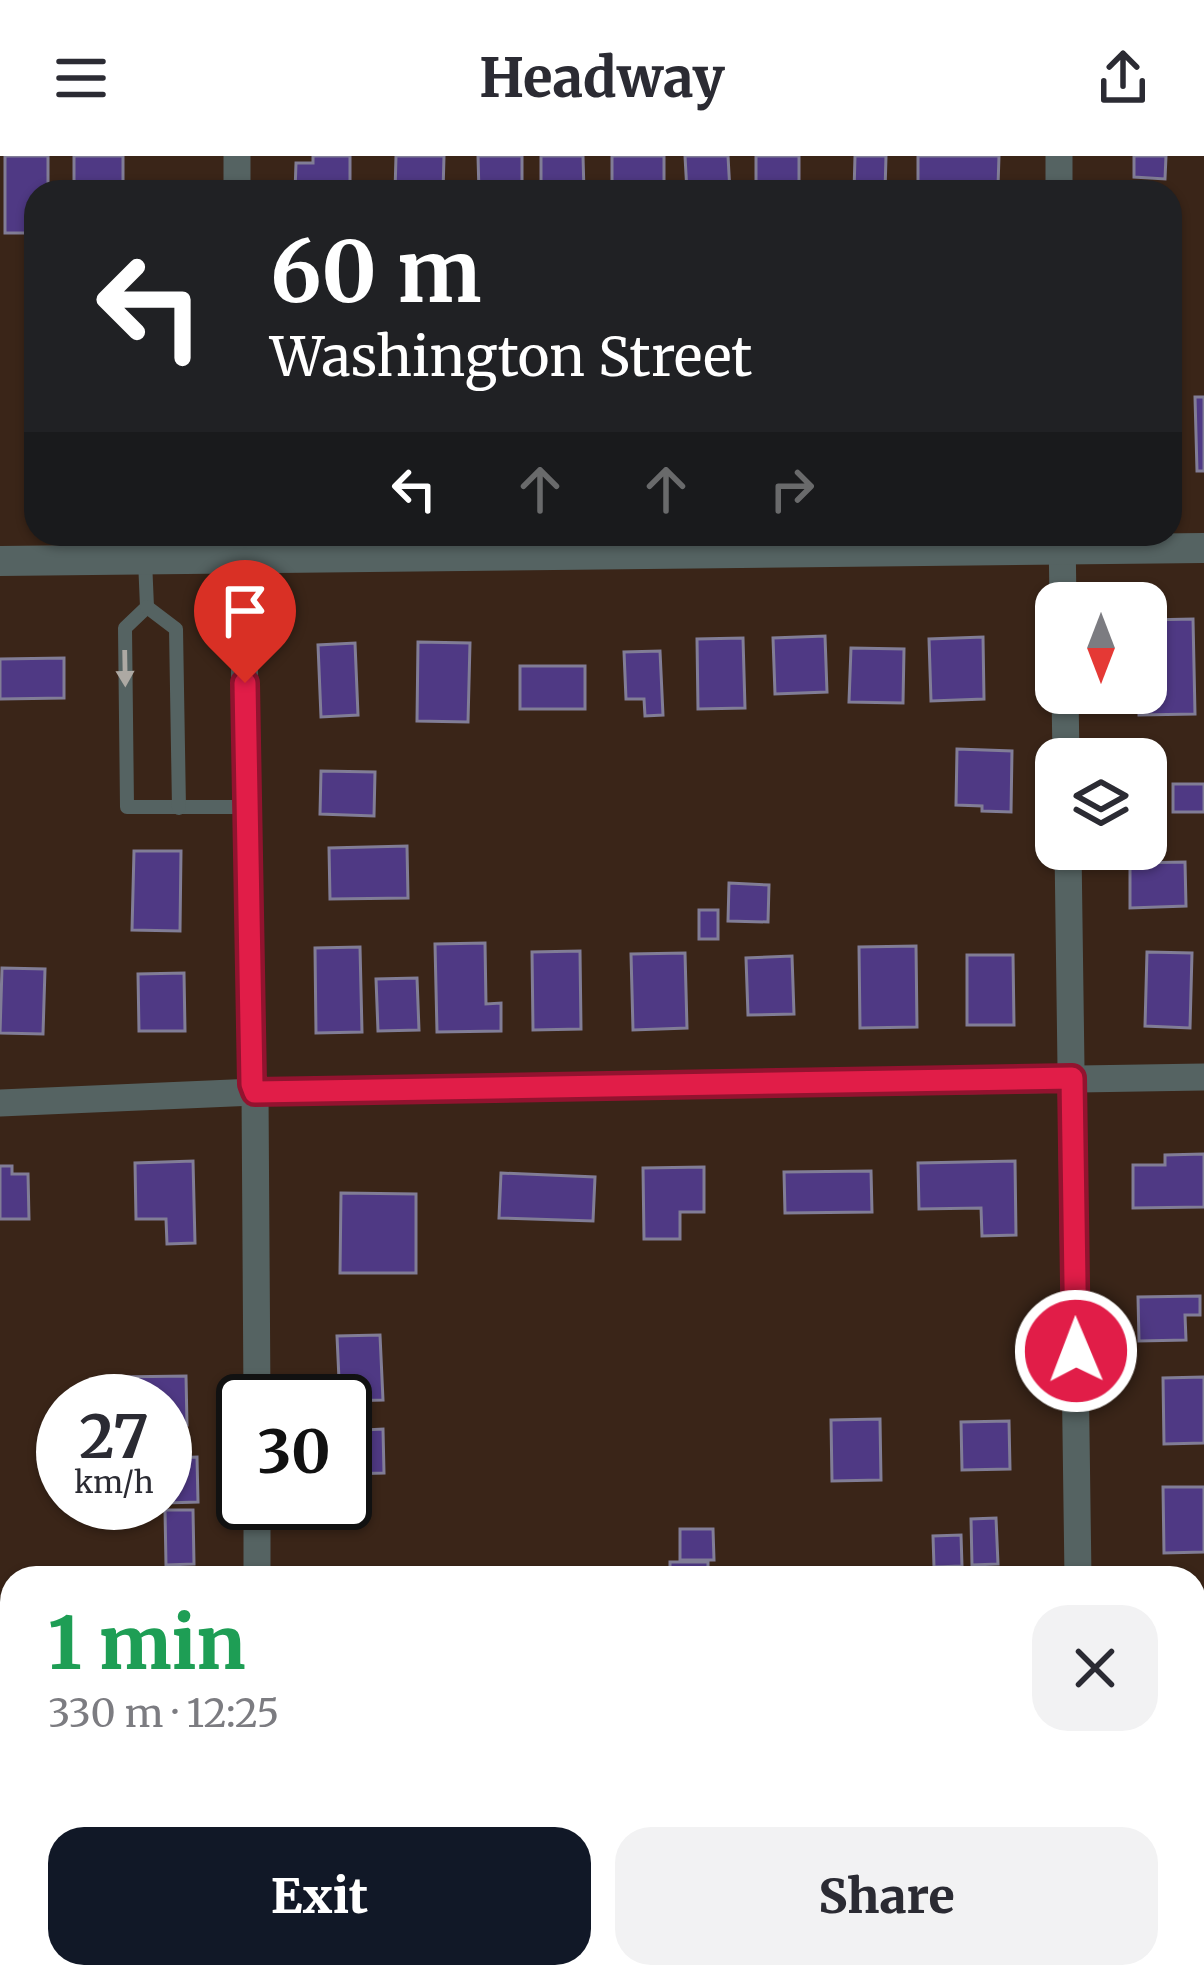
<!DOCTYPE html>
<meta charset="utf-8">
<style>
body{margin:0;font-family:Merriweather,serif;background:#f2f2f3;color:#2b2b33;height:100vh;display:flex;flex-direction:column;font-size:45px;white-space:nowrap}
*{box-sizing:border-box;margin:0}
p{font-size:39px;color:#7c7c81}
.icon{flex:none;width:66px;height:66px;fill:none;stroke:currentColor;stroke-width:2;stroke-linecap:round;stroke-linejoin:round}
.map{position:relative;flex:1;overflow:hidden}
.panel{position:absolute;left:0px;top:1410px;width:1206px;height:423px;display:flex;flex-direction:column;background:#fff;border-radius:36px 36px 0 0;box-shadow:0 3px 9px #0004}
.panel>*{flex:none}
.guide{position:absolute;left:24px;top:24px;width:1158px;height:366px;border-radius:36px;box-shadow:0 3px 9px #0004;background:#202124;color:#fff;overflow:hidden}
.needle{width:78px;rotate:180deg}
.controls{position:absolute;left:1035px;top:426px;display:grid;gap:24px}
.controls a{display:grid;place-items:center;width:132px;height:132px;border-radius:24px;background:#fff;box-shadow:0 3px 9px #0004;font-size:60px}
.speed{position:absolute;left:36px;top:1218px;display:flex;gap:24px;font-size:60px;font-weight:700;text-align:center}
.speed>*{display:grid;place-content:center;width:156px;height:156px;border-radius:50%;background:#fff;box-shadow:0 3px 9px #0004;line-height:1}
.speed small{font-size:30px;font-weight:400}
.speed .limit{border:6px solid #111;border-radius:18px;background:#fff;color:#111}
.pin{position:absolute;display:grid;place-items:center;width:102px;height:102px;color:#fff;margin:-123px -51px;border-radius:50% 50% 50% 0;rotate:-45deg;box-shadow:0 0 12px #0007}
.pin .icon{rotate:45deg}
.me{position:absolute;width:132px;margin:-66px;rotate:359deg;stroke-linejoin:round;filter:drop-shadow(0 0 9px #0008)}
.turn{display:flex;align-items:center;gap:42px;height:252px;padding:0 48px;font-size:54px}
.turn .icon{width:156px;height:156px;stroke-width:2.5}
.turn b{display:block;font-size:84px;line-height:102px}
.lanes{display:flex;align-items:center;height:114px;padding:0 48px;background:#0003;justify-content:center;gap:60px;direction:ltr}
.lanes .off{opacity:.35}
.round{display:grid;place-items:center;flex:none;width:126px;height:126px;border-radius:36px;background:#f2f2f3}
.headline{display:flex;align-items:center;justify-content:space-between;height:204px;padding:0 48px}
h1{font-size:72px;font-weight:800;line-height:90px;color:#1e9e55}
.button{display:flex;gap:24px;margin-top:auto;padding:24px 48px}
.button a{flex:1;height:138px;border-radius:36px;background:#111827;color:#fff;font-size:48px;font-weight:800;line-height:138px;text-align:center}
.button a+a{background:#f2f2f3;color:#2b2b33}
header{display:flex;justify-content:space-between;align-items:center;height:156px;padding:0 48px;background:#fff;font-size:54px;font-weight:800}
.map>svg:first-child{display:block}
.building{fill:#4f3984;stroke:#817d96;stroke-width:3}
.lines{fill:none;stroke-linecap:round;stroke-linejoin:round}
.service{stroke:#556362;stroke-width:14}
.minor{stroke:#556362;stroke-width:27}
.tertiary{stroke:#556362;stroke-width:30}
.oneway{fill:#ada9a3}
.route-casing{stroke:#92132f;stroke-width:30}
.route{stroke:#e11d48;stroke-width:21}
</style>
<header><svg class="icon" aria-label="menu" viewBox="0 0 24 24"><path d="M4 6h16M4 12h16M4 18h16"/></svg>Headway<svg class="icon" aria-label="share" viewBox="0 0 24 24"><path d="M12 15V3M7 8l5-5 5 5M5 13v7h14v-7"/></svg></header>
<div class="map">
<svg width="1204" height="1831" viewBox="0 0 1204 1831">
<rect width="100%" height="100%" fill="#3a2518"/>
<g class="building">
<polygon points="5,0 48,0 48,36 36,36 36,77 5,77"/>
<rect x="74" y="0" width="49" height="36"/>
<polygon points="313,0 350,0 350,36 295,36 296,7 313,7"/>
<polygon points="396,0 444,0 443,36 395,36"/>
<polygon points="478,0 522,0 522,36 479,36"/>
<polygon points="541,0 583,0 584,36 541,36"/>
<rect x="612" y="0" width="52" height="36"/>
<polygon points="685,0 728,0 730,36 687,36"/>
<rect x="756" y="0" width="43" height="36"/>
<polygon points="855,0 886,0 885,36 854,36"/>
<polygon points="918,0 999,0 998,30 918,29"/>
<polygon points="1134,0 1166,0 1165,23 1134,21"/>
<polygon points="1195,241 1204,241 1204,315 1197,315"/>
<polygon points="1193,463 1195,558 1139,559 1139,537 1146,537 1146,464"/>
<polygon points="825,480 827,536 775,538 773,482"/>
<polygon points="983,481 984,543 931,545 929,483"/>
<polygon points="743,482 745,552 698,553 697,483"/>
<polygon points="418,486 470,487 468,566 417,565"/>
<polygon points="355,487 358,559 321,561 318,489"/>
<polygon points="851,492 904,493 903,547 849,546"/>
<polygon points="660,495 663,559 645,560 644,543 626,543 624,496"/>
<polygon points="64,502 64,542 0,543 0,503"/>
<rect x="520" y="510" width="65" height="43"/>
<polygon points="957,593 1012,595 1011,656 982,655 982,650 956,649"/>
<polygon points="321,615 375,616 374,660 320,658"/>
<rect x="1173" y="628" width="31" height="28"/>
<polygon points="407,690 408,742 330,743 329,692"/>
<polygon points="134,695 181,695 180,775 132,774"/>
<polygon points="1185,706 1186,750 1130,752 1130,707"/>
<polygon points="729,727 769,729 768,766 728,765"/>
<rect x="699" y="754" width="19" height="29"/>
<polygon points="485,787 486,848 501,847 501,875 437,876 435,788"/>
<polygon points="916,790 917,871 860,872 859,791"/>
<polygon points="360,791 362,876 316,877 315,792"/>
<polygon points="580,795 581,873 533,874 532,796"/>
<polygon points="1147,796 1192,797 1190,872 1145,870"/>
<polygon points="685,797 687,872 633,874 631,798"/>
<polygon points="967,799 1013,799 1014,869 967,869"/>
<polygon points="792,800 794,858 748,859 746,802"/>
<polygon points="2,812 45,813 43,878 0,877"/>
<polygon points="184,817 185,875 139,875 138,818"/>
<polygon points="417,822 419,874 378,875 376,823"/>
<polygon points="1204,998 1204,1051 1133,1052 1133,1009 1165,1009 1165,999"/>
<polygon points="193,1005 195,1087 167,1088 166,1063 136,1063 135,1007"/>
<polygon points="1015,1005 1016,1079 982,1080 981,1052 919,1053 918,1007"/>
<polygon points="0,1010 12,1010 12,1018 28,1018 29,1063 0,1063"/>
<polygon points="704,1011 704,1056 680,1056 680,1083 644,1083 643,1012"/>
<polygon points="871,1015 872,1056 785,1057 784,1016"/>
<polygon points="501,1017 595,1021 593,1065 499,1062"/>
<polygon points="341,1037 416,1038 416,1117 340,1117"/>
<polygon points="1200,1140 1200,1159 1185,1159 1186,1184 1139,1185 1138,1141"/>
<polygon points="380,1179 383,1244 340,1245 337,1180"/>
<polygon points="186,1220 187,1269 165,1269 165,1245 118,1245 117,1221"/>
<polygon points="1204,1221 1204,1287 1164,1288 1163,1222"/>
<polygon points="880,1263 881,1324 832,1325 831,1264"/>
<polygon points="1009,1265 1010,1313 962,1314 961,1266"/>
<polygon points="383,1273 384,1317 345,1318 345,1275"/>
<polygon points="197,1301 198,1346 165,1347 165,1302"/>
<polygon points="1163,1331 1204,1331 1204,1396 1164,1397"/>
<polygon points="165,1354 193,1354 194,1408 166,1409"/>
<polygon points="996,1362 998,1408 972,1409 971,1363"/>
<polygon points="680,1373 713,1373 714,1404 680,1404"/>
<polygon points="961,1379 962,1410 934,1411 933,1380"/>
<rect x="670" y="1406" width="38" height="16"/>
<rect x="1194" y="1440" width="10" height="63"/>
<rect x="0" y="1692" width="12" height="62"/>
<rect x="1194" y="1768" width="10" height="44"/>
</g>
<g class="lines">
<g class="service">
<polyline points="145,404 147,451 125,472 127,651 248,651"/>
<polyline points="147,451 176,473 179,652"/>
</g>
<g class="minor">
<polyline points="237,0 237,36"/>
<polyline points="1059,0 1059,36"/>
<polyline points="242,378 252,928 255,936 257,1245"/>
<polyline points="1062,378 1063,447"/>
<polyline points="1065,537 1066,603"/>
<polyline points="1068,693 1078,1422"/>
<polyline points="0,947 255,936 1204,921"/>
<polyline points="257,1347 257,1422"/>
<polyline points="263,1821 264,1831"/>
<polyline points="1083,1821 1083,1831"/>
</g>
<g class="tertiary">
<polyline points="0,405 1204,392"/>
<polyline points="1194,1575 1204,1575"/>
<polyline points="0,1598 12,1598"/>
</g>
</g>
<defs><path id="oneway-solid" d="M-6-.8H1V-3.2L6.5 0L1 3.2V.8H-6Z" transform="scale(3)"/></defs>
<use class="oneway" href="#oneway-solid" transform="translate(125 512) rotate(89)"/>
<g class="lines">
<defs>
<polyline id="route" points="245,527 252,928 255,936 1072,922 1076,1195"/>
</defs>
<use href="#route" class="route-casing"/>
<use href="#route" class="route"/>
</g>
</svg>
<div class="controls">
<a><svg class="needle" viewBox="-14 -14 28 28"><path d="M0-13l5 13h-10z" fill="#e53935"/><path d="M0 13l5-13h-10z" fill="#7c7c81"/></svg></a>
<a><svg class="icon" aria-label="layers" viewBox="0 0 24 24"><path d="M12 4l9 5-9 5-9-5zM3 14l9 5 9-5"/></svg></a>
</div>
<div class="speed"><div>27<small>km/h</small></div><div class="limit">30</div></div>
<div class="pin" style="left:245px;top:527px;background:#d93025"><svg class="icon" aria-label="arrive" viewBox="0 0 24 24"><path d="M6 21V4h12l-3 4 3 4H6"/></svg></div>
<svg class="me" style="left:1076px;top:1195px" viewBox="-20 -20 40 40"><circle r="17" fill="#e11d48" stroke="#fff" stroke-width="3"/><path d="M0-11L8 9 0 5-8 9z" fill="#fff"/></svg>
<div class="guide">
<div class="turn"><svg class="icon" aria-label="left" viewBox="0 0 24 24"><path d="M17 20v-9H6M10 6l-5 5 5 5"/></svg><div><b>60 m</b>Washington Street</div></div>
<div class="lanes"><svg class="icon" aria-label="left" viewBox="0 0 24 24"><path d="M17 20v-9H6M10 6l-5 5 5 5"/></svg><svg class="icon off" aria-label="ahead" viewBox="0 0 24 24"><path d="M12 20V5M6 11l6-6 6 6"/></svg><svg class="icon off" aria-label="ahead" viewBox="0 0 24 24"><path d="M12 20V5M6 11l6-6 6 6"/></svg><svg class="icon off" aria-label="right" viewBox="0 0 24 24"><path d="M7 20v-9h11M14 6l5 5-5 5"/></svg></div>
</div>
<section class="panel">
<div class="headline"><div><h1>1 min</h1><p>330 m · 12:25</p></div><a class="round"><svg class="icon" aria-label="close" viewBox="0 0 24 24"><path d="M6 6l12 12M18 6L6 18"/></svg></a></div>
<div class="button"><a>Exit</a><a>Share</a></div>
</section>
</div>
